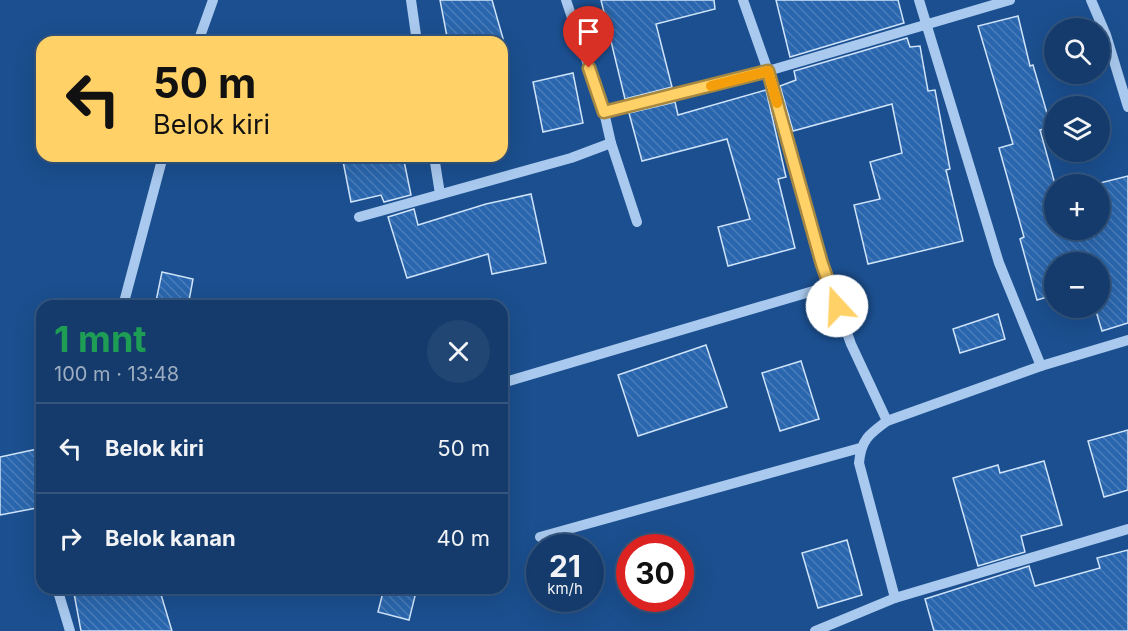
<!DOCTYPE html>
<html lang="id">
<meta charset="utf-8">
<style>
body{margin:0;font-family:Inter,sans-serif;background:#214673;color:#f1f3f6;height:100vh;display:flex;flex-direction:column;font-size:22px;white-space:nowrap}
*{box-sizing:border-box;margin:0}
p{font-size:20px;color:#9dadc1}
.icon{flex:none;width:33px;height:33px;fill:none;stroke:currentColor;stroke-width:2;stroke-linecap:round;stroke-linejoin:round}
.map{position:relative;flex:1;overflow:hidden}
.side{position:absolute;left:36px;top:300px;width:472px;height:294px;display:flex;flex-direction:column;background:#143b6b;border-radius:18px;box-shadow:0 6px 24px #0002,0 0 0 2px #33557e}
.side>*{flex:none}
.top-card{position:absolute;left:36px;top:36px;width:472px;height:126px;border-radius:18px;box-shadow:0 6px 24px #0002,0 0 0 2px #33557e;background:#ffd166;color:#111;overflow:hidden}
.fabs{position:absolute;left:1044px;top:18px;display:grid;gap:12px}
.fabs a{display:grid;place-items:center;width:66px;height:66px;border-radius:50%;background:#143b6b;box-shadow:0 6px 24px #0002,0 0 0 2px #33557e;font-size:30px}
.speed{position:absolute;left:526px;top:534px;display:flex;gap:12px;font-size:30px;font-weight:700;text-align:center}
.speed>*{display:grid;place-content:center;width:78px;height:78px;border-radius:50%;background:#143b6b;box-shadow:0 6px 24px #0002,0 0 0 2px #33557e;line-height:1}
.speed small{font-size:15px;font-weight:400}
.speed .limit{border:9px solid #d22;background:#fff;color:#111}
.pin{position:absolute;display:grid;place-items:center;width:51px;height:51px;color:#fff;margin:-62px -26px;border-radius:50% 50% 50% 0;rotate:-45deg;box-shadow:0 0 6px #0007}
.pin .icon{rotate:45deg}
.me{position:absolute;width:66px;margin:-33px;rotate:340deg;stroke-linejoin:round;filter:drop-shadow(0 0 4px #0008)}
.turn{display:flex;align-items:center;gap:21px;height:126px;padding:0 18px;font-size:27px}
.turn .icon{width:78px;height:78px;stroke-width:2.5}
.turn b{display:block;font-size:42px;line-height:51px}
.round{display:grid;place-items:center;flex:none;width:63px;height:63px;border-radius:32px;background:#214673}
.overview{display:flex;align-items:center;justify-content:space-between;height:102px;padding:0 18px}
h1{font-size:36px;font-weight:700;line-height:45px;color:#1e9e55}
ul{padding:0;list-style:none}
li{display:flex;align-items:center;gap:18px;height:90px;padding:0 18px;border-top:2px solid #33557e}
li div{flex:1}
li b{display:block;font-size:22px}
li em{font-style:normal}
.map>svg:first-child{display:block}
.building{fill:url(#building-back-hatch);stroke:#cfe3fa;stroke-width:1.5}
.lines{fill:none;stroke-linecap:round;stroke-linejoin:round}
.minor{stroke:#a9c9ee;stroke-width:10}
.route-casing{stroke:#a68842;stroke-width:15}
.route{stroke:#ffd166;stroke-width:10}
.slow{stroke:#f59e0b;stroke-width:10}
</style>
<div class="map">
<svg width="1128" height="631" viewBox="0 0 1128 631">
<defs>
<pattern id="building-back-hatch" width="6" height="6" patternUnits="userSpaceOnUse" patternTransform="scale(1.5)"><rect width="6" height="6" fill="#2a66ad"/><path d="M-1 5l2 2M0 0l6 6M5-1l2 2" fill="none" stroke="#4a7db9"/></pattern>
</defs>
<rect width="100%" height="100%" fill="#1b4f8f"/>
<g class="building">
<polygon points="440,0 492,0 504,42 448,42"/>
<polygon points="601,0 714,0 715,9 656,24 672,87 625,99"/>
<polygon points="776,0 898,0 904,23 790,57"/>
<polygon points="1018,16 1030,66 1033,65 1051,127 1040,130 1055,184 1054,230 1100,230 1100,184 1096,184 1128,176 1128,323 1102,331 1095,308 1100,308 1100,262 1054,262 1054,295 1037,300 1020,239 1024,237 999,148 1013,144 978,26"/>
<polygon points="907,38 910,47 920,46 928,91 935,90 950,169 946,170 963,241 868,264 854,205 880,199 870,162 902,153 892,104 793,131 780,86 796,80 794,71"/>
<polygon points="573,73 583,123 543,132 533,82"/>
<polygon points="766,90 786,177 778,179 795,248 728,266 718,227 750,219 727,139 642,161 629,113 675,102 678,115"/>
<polygon points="342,156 403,156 411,195 384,202 381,195 351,202"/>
<polygon points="531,194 546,263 492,274 488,254 407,278 388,217 414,209 418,225 486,204"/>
<polygon points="162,272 193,279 188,306 155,306"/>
<polygon points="998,314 1005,339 960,353 953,329"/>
<polygon points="706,345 727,407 638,436 618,375"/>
<polygon points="801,361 819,419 780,431 762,373"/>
<polygon points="1128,430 1128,490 1104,497 1088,441"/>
<polygon points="42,448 42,507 0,515 0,457"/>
<polygon points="1044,461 1062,525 1021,536 1025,552 978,566 953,478 998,465 1000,473"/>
<polygon points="847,540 862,595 818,608 802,553"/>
<polygon points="1128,550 1128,631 934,631 925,599 1029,566 1035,586 1100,568 1097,558"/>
<polygon points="73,588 159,588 172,631 81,631"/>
<polygon points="384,588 417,588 409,620 378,612"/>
</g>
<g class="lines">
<g class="minor">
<polyline points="411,0 417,42"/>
<polyline points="566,0 604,112 768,71 822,264 851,344 887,421"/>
<polyline points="743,0 768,71 1010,0"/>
<polyline points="919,0 999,263 1041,366 1128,340"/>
<polyline points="1091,0 1106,35 1128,107"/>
<polyline points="198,42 213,0"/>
<polyline points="611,143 637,222"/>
<polyline points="434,156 440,194"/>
<polyline points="359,217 571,158 611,143 604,112"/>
<polyline points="123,306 163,156"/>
<path d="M1041 366 887 421C869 434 861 440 859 463L895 598 1128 529"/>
<polyline points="502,383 830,286"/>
<polyline points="540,537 860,448"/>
<polyline points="57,588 70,631"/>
<polyline points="815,631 895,598"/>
</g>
</g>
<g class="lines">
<defs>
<polyline id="route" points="589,68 604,112 768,71 822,264 837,306"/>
</defs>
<use href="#route" class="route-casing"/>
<use href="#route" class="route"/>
<polyline class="slow" points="711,86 768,71 777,103"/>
</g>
</svg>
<div class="fabs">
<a><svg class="icon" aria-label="search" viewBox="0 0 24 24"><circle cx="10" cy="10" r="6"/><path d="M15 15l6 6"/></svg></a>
<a><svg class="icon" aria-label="layers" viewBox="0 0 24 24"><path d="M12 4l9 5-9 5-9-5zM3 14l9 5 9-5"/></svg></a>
<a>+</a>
<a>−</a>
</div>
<div class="speed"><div>21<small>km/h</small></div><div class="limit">30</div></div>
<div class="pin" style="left:589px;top:68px;background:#d93025"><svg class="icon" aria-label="arrive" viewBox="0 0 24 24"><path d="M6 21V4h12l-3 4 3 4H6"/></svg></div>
<svg class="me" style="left:837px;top:306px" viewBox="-20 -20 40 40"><circle r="19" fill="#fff"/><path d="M0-13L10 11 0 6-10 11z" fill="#ffd166"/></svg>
<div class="top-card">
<div class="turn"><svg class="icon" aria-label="left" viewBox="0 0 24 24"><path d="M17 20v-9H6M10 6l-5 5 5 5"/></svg><div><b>50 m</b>Belok kiri</div></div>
</div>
<section class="side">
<div class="overview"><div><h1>1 mnt</h1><p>100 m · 13:48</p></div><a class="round"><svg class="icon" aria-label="close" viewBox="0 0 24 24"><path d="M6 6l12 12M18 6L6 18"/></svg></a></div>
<ul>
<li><svg class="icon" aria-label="left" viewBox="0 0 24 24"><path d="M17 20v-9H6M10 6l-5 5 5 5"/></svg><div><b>Belok kiri</b></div><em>50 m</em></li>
<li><svg class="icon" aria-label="right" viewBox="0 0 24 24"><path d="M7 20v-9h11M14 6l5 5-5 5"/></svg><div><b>Belok kanan</b></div><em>40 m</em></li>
</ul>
</section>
</div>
